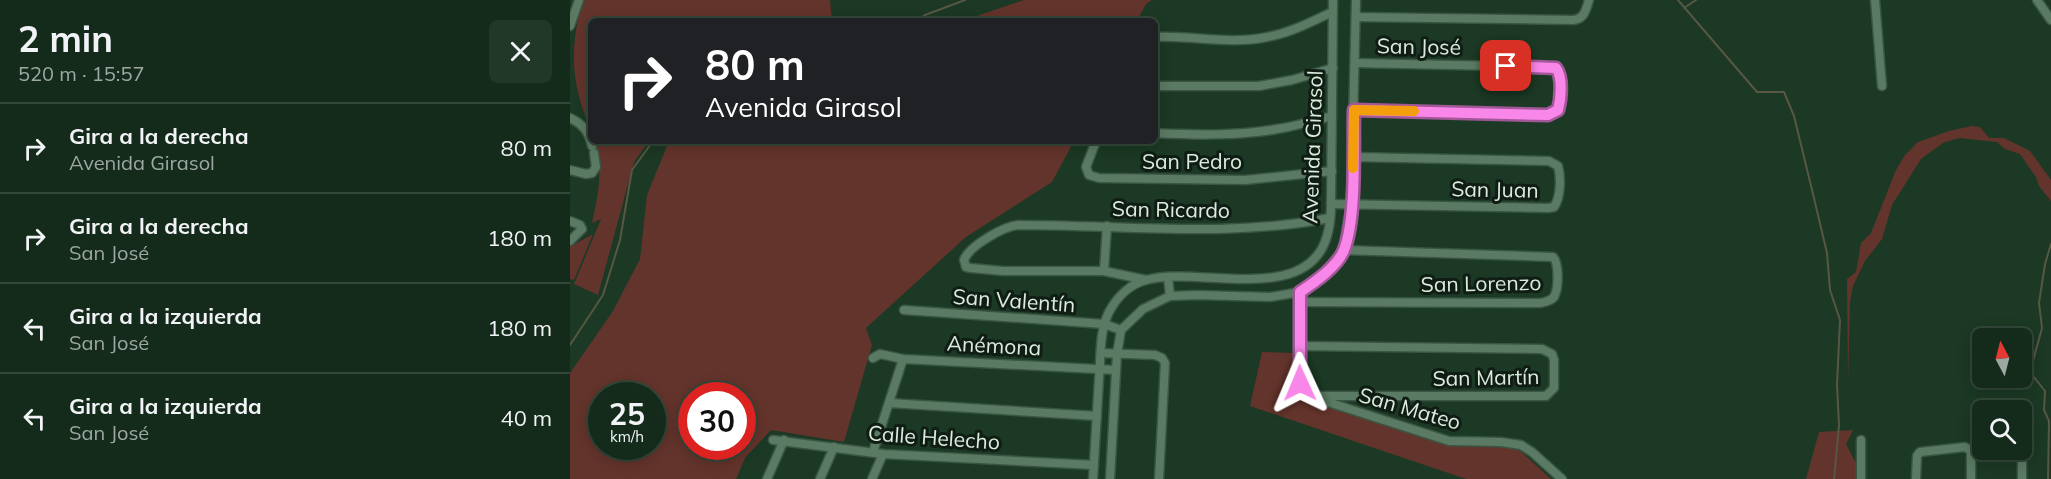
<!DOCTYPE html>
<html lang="es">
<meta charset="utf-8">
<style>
body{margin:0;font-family:Mulish,sans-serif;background:#213728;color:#f1f3f6;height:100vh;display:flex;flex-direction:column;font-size:22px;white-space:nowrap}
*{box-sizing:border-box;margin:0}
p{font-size:20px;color:#9da7a3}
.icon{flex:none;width:33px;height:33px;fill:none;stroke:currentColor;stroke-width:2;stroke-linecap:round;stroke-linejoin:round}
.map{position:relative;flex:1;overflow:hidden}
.panel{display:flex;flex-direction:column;background:#142b1b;width:570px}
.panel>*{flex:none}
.guide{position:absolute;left:18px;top:18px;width:570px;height:126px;border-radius:9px;box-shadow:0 3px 15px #0003,0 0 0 2px #33473a;background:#202124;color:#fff;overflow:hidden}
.needle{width:39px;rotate:353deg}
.buttons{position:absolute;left:1402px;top:328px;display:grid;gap:12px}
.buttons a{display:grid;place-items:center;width:60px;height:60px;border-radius:9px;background:#142b1b;box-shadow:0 3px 15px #0003,0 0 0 2px #33473a;font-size:30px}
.speed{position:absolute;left:18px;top:382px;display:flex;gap:12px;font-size:30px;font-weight:700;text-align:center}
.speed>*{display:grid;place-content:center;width:78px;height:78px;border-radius:50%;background:#142b1b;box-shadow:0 3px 15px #0003,0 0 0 2px #33473a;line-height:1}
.speed small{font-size:15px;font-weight:400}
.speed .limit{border:9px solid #d22;background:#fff;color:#111}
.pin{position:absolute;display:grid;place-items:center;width:51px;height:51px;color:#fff;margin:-26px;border-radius:12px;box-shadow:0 3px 9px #0006}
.me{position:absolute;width:66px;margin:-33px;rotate:359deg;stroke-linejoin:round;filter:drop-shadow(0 0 4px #0008)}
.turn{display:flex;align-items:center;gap:21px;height:126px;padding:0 18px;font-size:27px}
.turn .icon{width:78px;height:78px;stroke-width:2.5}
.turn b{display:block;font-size:42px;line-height:51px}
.round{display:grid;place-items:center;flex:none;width:63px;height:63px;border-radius:9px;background:#213728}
.overview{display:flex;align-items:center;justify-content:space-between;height:102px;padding:0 18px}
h1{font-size:36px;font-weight:700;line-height:45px}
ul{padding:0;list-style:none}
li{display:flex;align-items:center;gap:18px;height:90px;padding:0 18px;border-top:2px solid #33473a}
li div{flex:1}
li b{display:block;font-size:22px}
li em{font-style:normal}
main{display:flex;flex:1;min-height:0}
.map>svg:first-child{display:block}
.green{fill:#63342b;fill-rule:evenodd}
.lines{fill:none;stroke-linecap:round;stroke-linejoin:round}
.stream{stroke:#575743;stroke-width:2}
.minor-casing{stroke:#3a5543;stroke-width:11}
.minor{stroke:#5a7a63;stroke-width:8}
.route-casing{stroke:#a25897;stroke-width:15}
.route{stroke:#f987e9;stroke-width:10}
.slow{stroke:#f59e0b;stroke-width:10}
.labels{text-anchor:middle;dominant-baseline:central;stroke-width:6;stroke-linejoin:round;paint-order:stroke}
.street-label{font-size:21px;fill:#daecde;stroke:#101d14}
</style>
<main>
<section class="panel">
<div class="overview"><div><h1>2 min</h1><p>520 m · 15:57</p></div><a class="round"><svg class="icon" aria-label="close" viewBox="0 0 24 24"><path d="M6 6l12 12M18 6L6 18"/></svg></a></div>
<ul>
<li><svg class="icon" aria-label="right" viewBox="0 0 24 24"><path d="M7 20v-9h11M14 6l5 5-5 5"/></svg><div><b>Gira a la derecha</b><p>Avenida Girasol</p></div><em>80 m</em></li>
<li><svg class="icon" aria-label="right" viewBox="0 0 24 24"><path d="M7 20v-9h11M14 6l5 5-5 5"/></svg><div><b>Gira a la derecha</b><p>San José</p></div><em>180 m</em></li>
<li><svg class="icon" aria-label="left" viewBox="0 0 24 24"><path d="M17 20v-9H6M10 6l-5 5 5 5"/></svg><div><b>Gira a la izquierda</b><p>San José</p></div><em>180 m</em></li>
<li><svg class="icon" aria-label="left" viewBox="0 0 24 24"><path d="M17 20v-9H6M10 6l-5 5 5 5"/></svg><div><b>Gira a la izquierda</b><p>San José</p></div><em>40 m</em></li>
</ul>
</section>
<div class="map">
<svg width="1481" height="479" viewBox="0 0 1481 479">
<rect width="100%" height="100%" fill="#1b3924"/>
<g class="green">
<path d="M12 0H260L262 21H21V130C0 82 0 51 12 0Z"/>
<polygon points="454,0 582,0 576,4 567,21 392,21"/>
<polygon points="1402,126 1410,127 1419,138 1434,138 1460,151 1481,180 1481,201 1469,186 1466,177 1450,154 1435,149 1427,142 1389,138 1373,143 1351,159 1322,205 1312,239 1295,261 1283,286 1280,302 1278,383 1277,279 1286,272 1291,243 1301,233 1326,170 1335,155 1348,142 1379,131"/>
<path d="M24 141H79L64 162 28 295 4 284 31 219 22 223C28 195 34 169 24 141Z"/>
<path d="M102 141H504L482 182 396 237 296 328 302 345 274 442 201 430 175 458 166 479H0V373L43 311 70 259 77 195 97 146ZM32 396H82V447H32ZM122 396H172V447H122Z"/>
<polygon points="23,234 4,280 0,279 0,247"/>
<polygon points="692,352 723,353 723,393 878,443 945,446 981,479 896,479 680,406"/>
<polygon points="1283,430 1276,444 1286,463 1286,479 1236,479 1249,432"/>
</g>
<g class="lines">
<g class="stream">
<polyline points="1108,0 1187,92 1214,92 1224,116 1243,194 1257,253 1260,290 1270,320 1267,385 1269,425 1264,479"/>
<polyline points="1114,8 1126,0"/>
<polyline points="346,21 355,15 395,0"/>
<polyline points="0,345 33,295 50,240 62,170 83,141"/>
<polyline points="1478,479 1479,421 1474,410 1475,391 1460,372 1472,328 1469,303 1475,264 1481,244"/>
</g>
<defs>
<g id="minor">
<polyline points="1305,0 1312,86"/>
<polyline points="1467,0 1481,20"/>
<path d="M786 17 1003 20C1015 19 1016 9 1019 0"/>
<polyline points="0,26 9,0"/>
<path d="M585 37C622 35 661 45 697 37 720 33 741 22 762 12"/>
<polyline points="585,86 689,86 722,80 763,68"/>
<path d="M784 110 978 115 984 114 988 110C990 103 992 77 989 71 986 67 984 68 980 67L785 63"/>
<path d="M0 118C13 124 19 132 22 146"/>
<path d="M585 133C625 135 667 136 707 129 726 126 744 121 762 116"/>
<polyline points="526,141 516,167 519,175 529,178 675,180 762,171"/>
<polyline points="0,170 16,174 22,173 26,167 24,153"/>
<path d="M761 204 978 208 984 207C991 197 991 177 988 166L979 161 783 157"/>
<polyline points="0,221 10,225 12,229 0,241"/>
<polyline points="534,271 537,226"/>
<polyline points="598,277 600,296"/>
<path d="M576 280 534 271H433L401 268 396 267 394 260C399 246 434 226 449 225 553 225 658 238 760 218"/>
<polyline points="730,298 731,383 733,391 739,396 879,441 931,442 951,445 962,452 992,479"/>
<path d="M730 302 970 303C975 302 981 301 984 297 989 288 989 263 983 257L773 250"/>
<polyline points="334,310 534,324 551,330"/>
<polyline points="730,346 972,349 982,354 984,360 984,388 976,396 739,396"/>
<polyline points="531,353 585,355 592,358 595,363 589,479"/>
<polyline points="303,358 310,354 333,359 545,370"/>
<polyline points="319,403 527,416"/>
<polyline points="203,440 313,454 524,465"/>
<polyline points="1291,440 1291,479"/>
<polyline points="303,452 333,359"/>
<polyline points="197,479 214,440"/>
<polyline points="250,479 264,447"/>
<polyline points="302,479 313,454"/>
<path d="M523 479C525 446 527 412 529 379 531 357 529 332 539 312 547 297 560 284 576 280 627 265 737 307 757 236 760 226 761 215 761 204L763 0"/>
<polyline points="540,479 547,354 551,330 573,309 600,296 627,295 700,297 730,292 754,273 773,250 781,204 786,0"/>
<polyline points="1346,479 1347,456 1350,452 1395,447 1401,451 1401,479"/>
<polyline points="1452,479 1452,421"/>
</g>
</defs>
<use href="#minor" class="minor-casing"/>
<use href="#minor" class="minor"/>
</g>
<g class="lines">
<defs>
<path id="route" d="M730 383V292C745 282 767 267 774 250 787 216 783 147 784 110L978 115 988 110C991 99 993 77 986 68L936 66"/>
</defs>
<use href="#route" class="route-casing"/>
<use href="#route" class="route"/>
<polyline class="slow" points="783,168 784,110 844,111"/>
</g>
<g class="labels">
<g class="street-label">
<text transform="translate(849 46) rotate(1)">San José</text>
<text transform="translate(742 147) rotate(-88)">Avenida Girasol</text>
<text x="622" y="161">San Pedro</text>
<text transform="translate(925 189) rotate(1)">San Juan</text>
<text transform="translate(601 209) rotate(1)">San Ricardo</text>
<text transform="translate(911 283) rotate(-1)">San Lorenzo</text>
<text transform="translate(444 300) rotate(4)">San Valentín</text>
<text transform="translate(424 345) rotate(3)">Anémona</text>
<text transform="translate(916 377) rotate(-1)">San Martín</text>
<text transform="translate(840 408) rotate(16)">San Mateo</text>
<text transform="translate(364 437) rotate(4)">Calle Helecho</text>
</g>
</g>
</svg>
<div class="buttons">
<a><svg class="needle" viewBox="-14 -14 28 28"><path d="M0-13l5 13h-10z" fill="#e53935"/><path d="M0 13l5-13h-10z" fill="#9da7a3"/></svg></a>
<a><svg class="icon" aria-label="search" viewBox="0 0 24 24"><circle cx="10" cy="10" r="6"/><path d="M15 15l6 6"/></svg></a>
</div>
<div class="speed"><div>25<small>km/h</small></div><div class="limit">30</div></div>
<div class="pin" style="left:936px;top:66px;background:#d93025"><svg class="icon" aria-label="arrive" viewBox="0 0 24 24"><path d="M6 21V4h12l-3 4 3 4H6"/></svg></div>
<svg class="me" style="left:730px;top:383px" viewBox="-20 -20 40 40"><path d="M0-17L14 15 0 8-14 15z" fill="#f987e9" stroke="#fff" stroke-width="4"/></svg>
<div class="guide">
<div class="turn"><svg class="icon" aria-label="right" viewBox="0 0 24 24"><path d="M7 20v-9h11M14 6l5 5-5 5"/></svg><div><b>80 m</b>Avenida Girasol</div></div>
</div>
</div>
</main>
